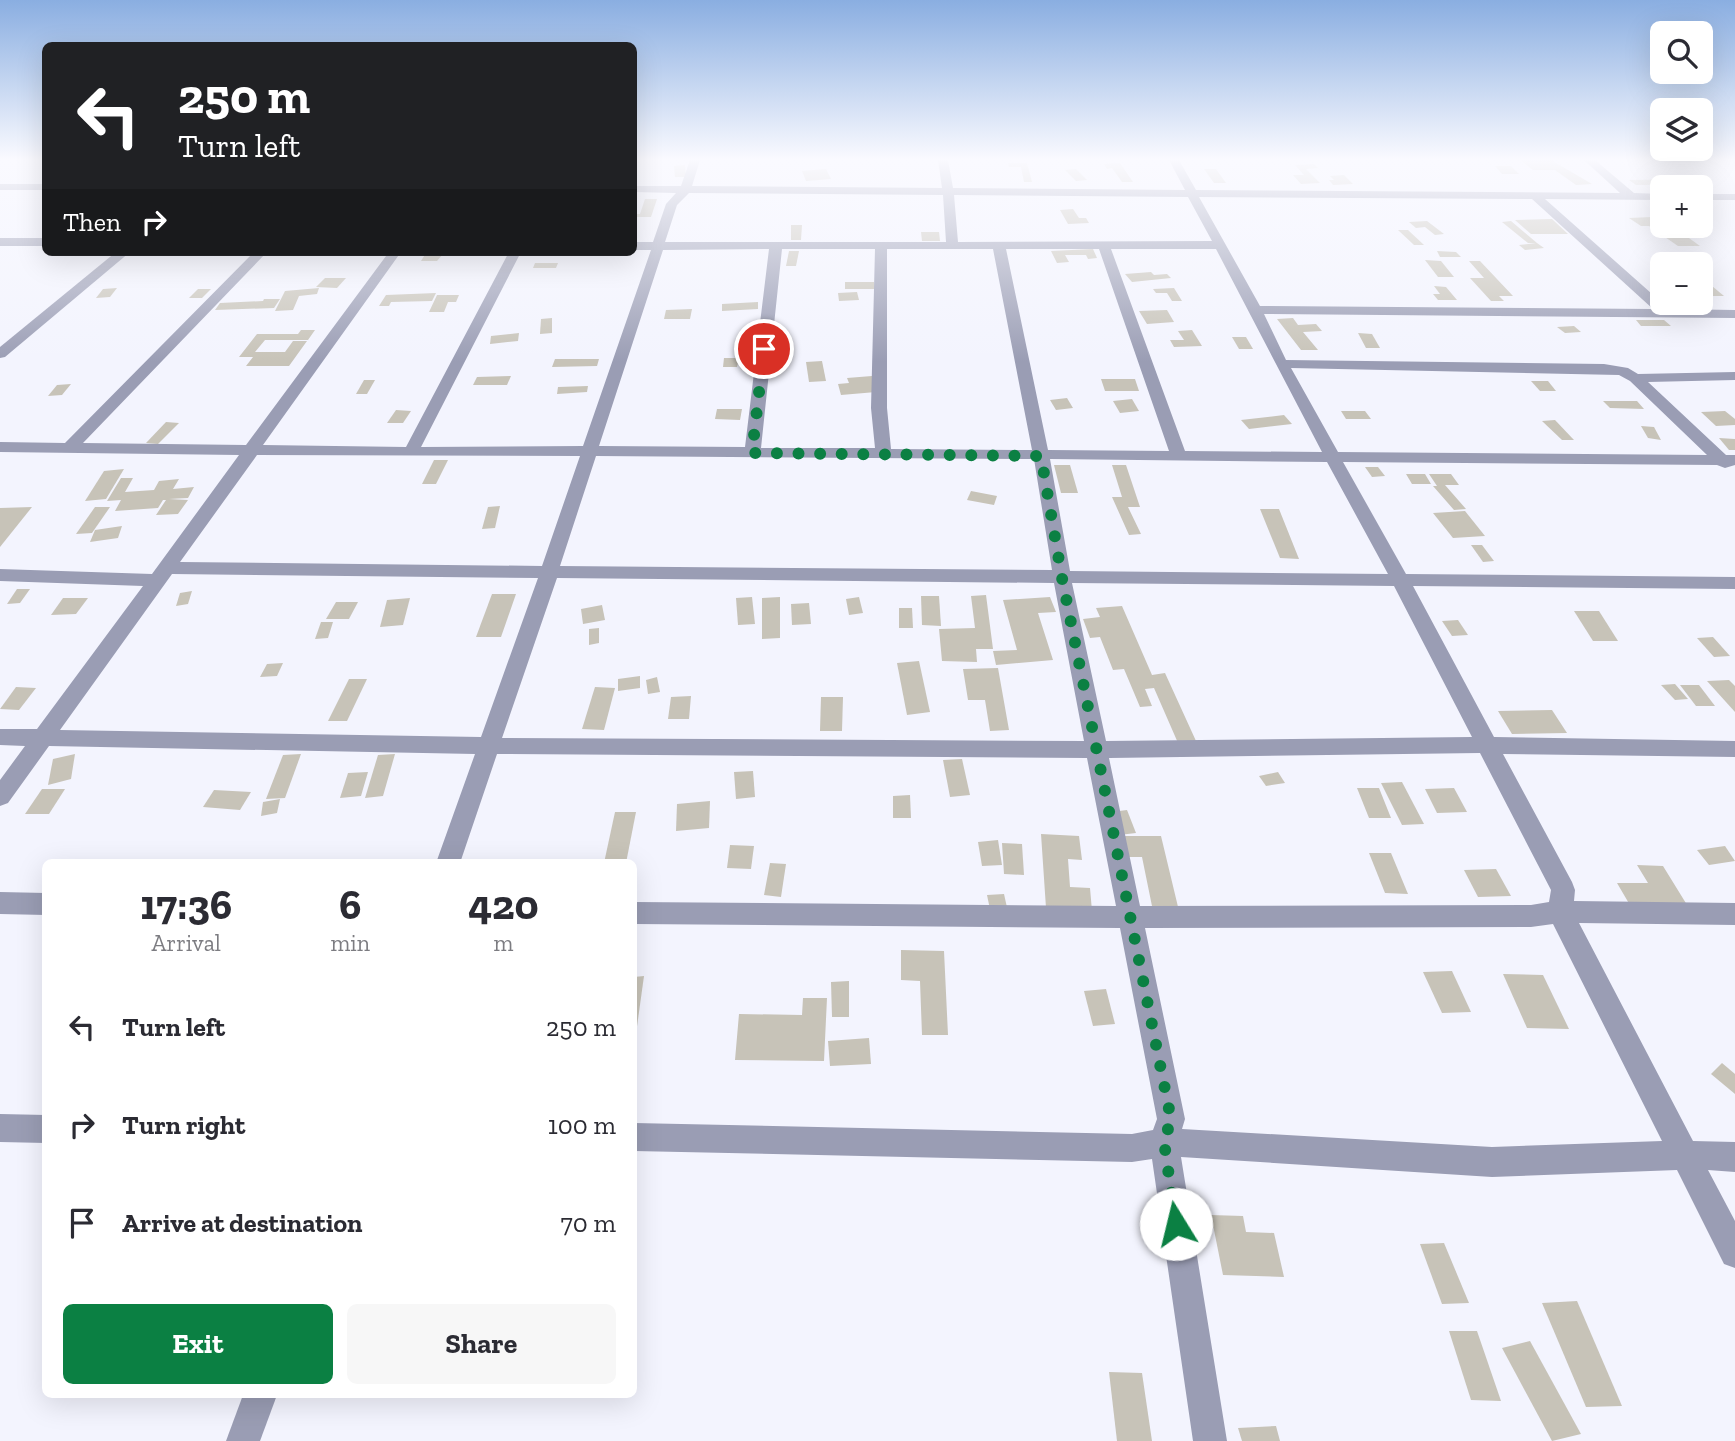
<!DOCTYPE html>
<meta charset="utf-8">
<style>
body{margin:0;font-family:"Zilla Slab",serif;background:#f7f7f7;color:#2b2b33;height:100vh;display:flex;flex-direction:column;font-size:26px;white-space:nowrap}
*{box-sizing:border-box;margin:0}
p{font-size:23px;color:#7c7c81}
.icon{flex:none;width:38px;height:38px;fill:none;stroke:currentColor;stroke-width:2;stroke-linecap:round;stroke-linejoin:round}
.map{position:relative;flex:1;overflow:hidden}
.drawer{position:absolute;left:42px;top:859px;width:595px;height:539px;display:flex;flex-direction:column;background:#fff;border-radius:10px;box-shadow:0 7px 28px #0002}
.drawer>*{flex:none}
.banner{position:absolute;left:42px;top:42px;width:595px;height:214px;border-radius:10px;box-shadow:0 7px 28px #0002;background:#202124;color:#fff;overflow:hidden}
.controls{position:absolute;left:1650px;top:21px;display:grid;gap:14px}
.controls a{display:grid;place-items:center;width:63px;height:63px;border-radius:10px;background:#fff;box-shadow:0 7px 28px #0002;font-size:35px}
.pin{position:absolute;display:grid;place-items:center;width:60px;height:60px;color:#fff;margin:-30px;border:4px solid #fff;border-radius:50%;box-shadow:0 2px 7px #0007}
.me{position:absolute;width:77px;margin:-38px;rotate:351deg;stroke-linejoin:round;filter:drop-shadow(0 0 5px #0008)}
.turn{display:flex;align-items:center;gap:24px;height:147px;padding:0 21px;font-size:32px}
.turn .icon{width:91px;height:91px;stroke-width:2.5}
.turn b{display:block;font-size:49px;line-height:60px}
.then{display:flex;align-items:center;height:66px;padding:0 21px;background:#0003;gap:14px;font-size:26px}
.eta{display:flex;justify-content:space-evenly;align-items:center;height:119px;text-align:center}
.eta b{font-size:42px;font-weight:700;line-height:49px}
.action{display:flex;gap:14px;margin-top:auto;padding:14px 21px}
.action a{flex:1;height:80px;border-radius:10px;background:#0b8043;color:#fff;font-size:28px;font-weight:700;line-height:80px;text-align:center}
.action a+a{background:#f7f7f7;color:#2b2b33}
ul{padding:0;list-style:none}
li{display:flex;align-items:center;gap:21px;height:98px;padding:0 21px}
li div{flex:1}
li b{display:block;font-size:26px}
li em{font-style:normal}
.map>svg:first-child{display:block}
.building{fill:#c7c3b8}
.lines{fill:none;stroke-linecap:round;stroke-linejoin:round}
.street{fill:#9a9db4;fill-rule:evenodd}
.route{stroke:#0b8043;stroke-width:12;stroke-dasharray:0 21.6}
</style>
<div class="map">
<svg width="1735" height="1441" viewBox="0 0 1735 1441">
<rect width="100%" height="100%" fill="#f3f4fe"/>
<g class="building">
<polygon points="1520,160 1551,160 1592,184 1576,185 1555,170 1533,170"/>
<polygon points="1008,163 1027,163 1032,182 1024,182 1021,167 1009,167"/>
<polygon points="1120,163 1133,182 1122,182 1112,168 1107,169 1104,164"/>
<polygon points="1314,164 1318,168 1306,169 1320,183 1301,184 1293,175 1304,175 1295,165"/>
<polygon points="685,165 686,177 675,177 674,166"/>
<polygon points="1495,166 1511,166 1519,174 1502,174"/>
<polygon points="826,169 831,179 806,181 802,171"/>
<polygon points="1076,169 1087,180 1076,181 1065,170"/>
<polygon points="1204,169 1216,169 1226,183 1214,183"/>
<polygon points="1344,175 1353,184 1333,185 1329,180 1334,180 1330,176"/>
<polygon points="1698,179 1706,184 1636,185 1629,180"/>
<polygon points="645,199 657,199 651,217 634,217 634,214 640,214"/>
<polygon points="1073,209 1079,218 1086,218 1089,223 1068,224 1060,210"/>
<polygon points="1652,217 1662,226 1675,233 1682,233 1700,246 1678,246 1649,226 1641,226 1629,218"/>
<polygon points="1552,219 1568,234 1531,234 1515,220"/>
<polygon points="1427,221 1444,234 1435,235 1425,227 1416,228 1409,222"/>
<polygon points="1511,221 1537,243 1544,248 1525,250 1519,245 1536,243 1528,243 1502,222"/>
<polygon points="791,225 802,225 801,240 791,240"/>
<polygon points="1398,230 1408,230 1424,245 1414,245"/>
<polygon points="921,232 939,232 940,241 922,241"/>
<polygon points="1093,249 1097,258 1088,259 1086,255 1065,255 1069,262 1057,263 1051,251"/>
<polygon points="789,251 799,251 796,266 786,266"/>
<polygon points="1437,251 1456,252 1461,257 1440,257"/>
<polygon points="426,253 443,254 437,261 421,261"/>
<polygon points="1425,260 1441,261 1454,277 1438,277"/>
<polygon points="1469,261 1480,261 1513,296 1499,296 1504,301 1491,301 1470,278 1484,278"/>
<polygon points="535,263 558,263 556,268 533,268"/>
<polygon points="1151,272 1154,275 1167,274 1171,278 1132,282 1125,274"/>
<polygon points="325,278 346,278 337,288 316,287"/>
<polygon points="845,282 874,282 875,289 845,289"/>
<polygon points="1434,286 1446,287 1457,300 1438,300 1433,294 1440,294"/>
<polygon points="1701,286 1712,286 1724,296 1708,296 1701,290"/>
<polygon points="117,288 110,297 96,298 103,289"/>
<polygon points="319,288 317,294 299,296 293,310 275,311 285,291"/>
<polygon points="1174,288 1182,301 1172,301 1167,293 1156,293 1153,289"/>
<polygon points="198,289 211,289 202,298 189,298"/>
<polygon points="857,292 859,300 839,301 838,293"/>
<polygon points="436,293 432,301 391,302 389,306 379,306 386,295"/>
<polygon points="437,295 459,295 456,302 448,302 444,312 429,312"/>
<polygon points="264,299 280,299 274,308 215,310 220,303 263,301"/>
<polygon points="758,302 758,309 722,311 722,304"/>
<polygon points="692,309 690,319 664,319 666,310"/>
<polygon points="1167,310 1174,322 1147,324 1139,311"/>
<polygon points="552,318 552,333 540,334 541,319"/>
<polygon points="1293,318 1298,325 1316,324 1322,331 1303,332 1318,350 1301,350 1277,319"/>
<polygon points="1636,320 1664,320 1671,326 1641,326"/>
<polygon points="1574,326 1581,332 1565,333 1557,327"/>
<polygon points="301,330 315,330 308,340 265,340 255,352 285,352 293,341 307,341 289,366 246,366 253,357 239,357 257,334 298,334"/>
<polygon points="1192,330 1202,346 1174,347 1170,340 1184,340 1178,331"/>
<polygon points="519,333 518,341 490,344 491,336"/>
<polygon points="1358,333 1372,334 1380,348 1366,348"/>
<polygon points="1232,337 1246,337 1253,349 1239,349"/>
<polygon points="724,358 739,358 737,367 723,367"/>
<polygon points="555,359 599,359 597,366 552,367"/>
<polygon points="822,361 826,381 809,382 806,362"/>
<polygon points="511,376 507,385 473,385 477,377"/>
<polygon points="872,376 876,392 841,395 838,384 849,383 847,378"/>
<polygon points="1101,379 1135,379 1139,391 1105,391"/>
<polygon points="364,380 375,380 367,394 356,394"/>
<polygon points="1531,381 1548,381 1556,391 1540,391"/>
<polygon points="71,384 62,395 48,396 57,385"/>
<polygon points="588,386 587,392 557,394 558,387"/>
<polygon points="1067,398 1073,408 1056,410 1050,400"/>
<polygon points="1132,399 1139,411 1120,413 1113,401"/>
<polygon points="1603,401 1637,401 1644,409 1610,408"/>
<polygon points="717,409 742,409 740,420 715,419"/>
<polygon points="396,410 411,411 403,423 387,423"/>
<polygon points="1341,411 1365,411 1371,419 1346,419"/>
<polygon points="1725,411 1735,419 1735,425 1716,426 1701,412"/>
<polygon points="1284,415 1292,424 1249,429 1241,420"/>
<polygon points="1555,420 1574,440 1562,440 1542,421"/>
<polygon points="166,422 179,423 158,444 146,443"/>
<polygon points="1641,426 1654,427 1661,440 1648,438"/>
<polygon points="1719,438 1735,439 1735,450 1729,450"/>
<polygon points="434,460 448,460 436,484 422,484"/>
<polygon points="1054,465 1070,465 1078,493 1061,493"/>
<polygon points="1112,465 1126,465 1140,507 1128,507 1141,534 1129,535 1112,497 1122,497"/>
<polygon points="1365,467 1378,467 1385,476 1372,477"/>
<polygon points="124,469 106,499 85,501 104,471"/>
<polygon points="1406,474 1425,474 1431,484 1412,484"/>
<polygon points="1429,474 1451,474 1459,485 1445,485 1466,509 1454,510 1433,486 1437,486"/>
<polygon points="121,478 133,478 125,492 154,490 159,481 179,479 173,489 194,487 188,498 169,499 188,500 178,514 156,515 166,500 163,500 158,508 115,511 121,500 107,501"/>
<polygon points="971,491 997,496 994,505 967,500"/>
<polygon points="500,506 495,528 482,529 488,507"/>
<polygon points="32,507 0,547 0,508"/>
<polygon points="95,507 110,507 92,533 76,534"/>
<polygon points="1260,509 1279,509 1299,559 1280,558"/>
<polygon points="1465,511 1485,536 1453,538 1433,513"/>
<polygon points="122,526 118,538 90,542 95,530"/>
<polygon points="1471,545 1482,545 1494,561 1483,562"/>
<polygon points="17,589 30,589 20,603 7,604"/>
<polygon points="192,591 188,604 176,606 180,593"/>
<polygon points="492,594 516,594 501,637 476,637"/>
<polygon points="986,595 993,649 976,649 977,662 942,661 939,629 975,628 971,596"/>
<polygon points="921,596 939,596 941,626 922,625"/>
<polygon points="752,597 755,624 738,625 736,598"/>
<polygon points="780,597 780,638 762,639 762,598"/>
<polygon points="859,597 863,613 849,615 846,599"/>
<polygon points="1050,597 1056,612 1038,613 1053,660 996,665 993,651 1017,650 1003,600"/>
<polygon points="63,598 88,598 76,614 51,615"/>
<polygon points="410,598 403,625 380,627 387,600"/>
<polygon points="336,602 358,602 349,619 326,619"/>
<polygon points="809,603 811,624 792,625 791,604"/>
<polygon points="602,605 605,620 583,624 581,609"/>
<polygon points="1122,606 1152,675 1165,673 1196,741 1178,743 1154,688 1145,689 1152,706 1140,707 1124,669 1113,670 1100,637 1090,638 1083,619 1100,617 1096,608"/>
<polygon points="899,608 912,608 913,628 899,628"/>
<polygon points="1574,611 1599,611 1618,641 1593,641"/>
<polygon points="1458,620 1468,635 1452,636 1442,621"/>
<polygon points="321,622 333,622 328,638 315,639"/>
<polygon points="599,628 599,643 589,645 589,629"/>
<polygon points="1713,637 1730,656 1714,657 1697,638"/>
<polygon points="919,661 930,712 907,715 897,663"/>
<polygon points="283,663 277,676 260,677 267,664"/>
<polygon points="998,668 1009,730 990,731 985,700 968,700 963,669"/>
<polygon points="640,676 640,688 618,691 618,679"/>
<polygon points="657,677 660,692 648,694 646,680"/>
<polygon points="349,679 367,679 347,721 328,721"/>
<polygon points="1729,680 1735,686 1735,712 1707,681"/>
<polygon points="1675,684 1688,699 1675,700 1661,685"/>
<polygon points="1680,685 1699,685 1715,706 1696,706"/>
<polygon points="16,687 36,688 19,710 0,709"/>
<polygon points="595,687 615,688 604,730 582,729"/>
<polygon points="691,696 689,719 668,719 671,697"/>
<polygon points="821,697 843,697 842,731 820,731"/>
<polygon points="1552,710 1567,733 1512,734 1498,711"/>
<polygon points="75,754 71,779 48,785 53,759"/>
<polygon points="301,754 285,798 266,799 283,755"/>
<polygon points="395,754 383,796 365,798 378,755"/>
<polygon points="962,759 970,795 950,797 943,760"/>
<polygon points="753,771 755,797 736,799 734,772"/>
<polygon points="368,772 361,796 340,798 348,773"/>
<polygon points="1278,772 1285,783 1266,786 1259,776"/>
<polygon points="1402,782 1424,824 1402,825 1381,783"/>
<polygon points="1357,788 1379,788 1391,818 1369,818"/>
<polygon points="1454,788 1467,812 1437,813 1425,789"/>
<polygon points="42,789 65,789 49,814 25,814"/>
<polygon points="214,790 251,792 240,810 203,807"/>
<polygon points="910,795 911,818 893,818 893,796"/>
<polygon points="280,799 277,813 261,816 263,802"/>
<polygon points="710,801 709,828 676,831 677,804"/>
<polygon points="1127,810 1136,833 1119,835 1111,812"/>
<polygon points="615,812 636,812 626,863 604,863"/>
<polygon points="1041,834 1079,836 1082,860 1068,859 1070,887 1090,888 1092,911 1046,908"/>
<polygon points="1119,836 1161,836 1179,911 1153,911 1142,857 1123,857"/>
<polygon points="998,840 1002,865 982,866 978,842"/>
<polygon points="1002,843 1022,844 1024,875 1004,874"/>
<polygon points="730,845 754,846 751,869 727,868"/>
<polygon points="1725,846 1735,861 1709,865 1697,850"/>
<polygon points="1369,853 1391,853 1408,894 1385,893"/>
<polygon points="770,863 786,864 781,897 764,895"/>
<polygon points="1637,865 1663,866 1692,913 1634,912 1617,883 1648,883"/>
<polygon points="1496,869 1511,896 1478,897 1464,870"/>
<polygon points="1004,894 1008,912 991,914 987,895"/>
<polygon points="901,950 944,951 948,1035 922,1035 920,981 901,980"/>
<polygon points="1452,971 1471,1012 1442,1013 1423,972"/>
<polygon points="1503,974 1543,975 1569,1029 1527,1028"/>
<polygon points="644,976 635,1041 634,1041 634,977"/>
<polygon points="849,981 849,1017 832,1017 831,982"/>
<polygon points="1106,989 1115,1024 1093,1026 1084,991"/>
<polygon points="803,998 827,998 824,1061 735,1060 739,1014 802,1015"/>
<polygon points="869,1038 871,1064 830,1066 828,1041"/>
<polygon points="1722,1063 1735,1074 1735,1094 1711,1074"/>
<polygon points="1211,1215 1243,1216 1246,1232 1274,1233 1284,1277 1223,1275"/>
<polygon points="1444,1243 1469,1303 1442,1304 1420,1244"/>
<polygon points="1577,1301 1622,1406 1586,1407 1542,1303"/>
<polygon points="1449,1331 1477,1331 1501,1401 1471,1400"/>
<polygon points="1530,1341 1581,1434 1552,1441 1502,1348"/>
<polygon points="1109,1372 1142,1373 1152,1441 1117,1441"/>
<polygon points="1276,1426 1280,1441 1242,1441 1238,1428"/>
</g>
<g class="lines">
<g class="street">
<path d="M690 160H700L692 186 942 188 938 160H948L953 188 1185 190 1169 160H1179L1196 190 1620 193 1584 160H1595L1634 193 1662 194V200L1545 199 1669 309 1735 310V318L1264 314 1286 360 1604 364 1628 368 1638 374 1735 372V380L1648 382 1726 455H1735V465L1725 468 1717 465 1343 462 1406 574 1735 577V589L1413 586 1494 737 1735 741V757L1503 754 1572 882 1575 890 1574 901 1735 903V925L1579 923 1693 1141 1735 1142V1172L1708 1170 1735 1221V1268L1724 1264 1677 1170 1492 1177 1181 1157 1227 1441H1193L1152 1159 1132 1162 634 1151V1123L1132 1134 1153 1130 1157 1119 1120 928 634 924V902L1116 906 1087 758 497 754 460 863H436L475 754 49 746 8 803 0 806V780L25 746 0 745V729H37L143 586 0 581V569L152 574 239 455 0 452V442L65 443 254 252H267L83 443 246 445 389 252H401L263 445 406 447 509 252H521L421 447 583 446 651 250H634V242H653L666 204 676 193 634 192V186H681ZM689 193 943 195 946 242H665L677 205ZM954 195 1188 197 1212 241 958 242ZM1199 197 1532 199 1653 309 1260 306ZM769 249 745 447 599 446 663 250ZM782 249H875L871 408 875 448H761ZM887 249H993L1032 450 891 449 887 408ZM1006 249H1099L1169 451 1048 450ZM1111 249H1216L1322 452 1185 451ZM1291 368 1619 375 1630 381 1707 455 1338 452ZM257 455 580 456 542 566 180 562ZM596 456 1034 459 1052 570 560 566ZM1050 459 1327 462 1388 574 1070 571ZM172 574 538 578 481 737 60 730ZM557 578 1054 583 1084 741 502 738ZM1072 583 1394 586 1472 737 1106 741ZM1480 753 1551 890 1549 902 1531 905 1140 906 1109 758ZM1553 924 1662 1141 1492 1147 1182 1129 1185 1119 1145 928 1531 927Z"/>
<rect x="0" y="184" width="46" height="6"/>
<rect x="1701" y="194" width="34" height="6"/>
<rect x="0" y="238" width="46" height="8"/>
<polygon points="116,252 130,252 5,357 0,358 0,347"/>
<polygon points="0,892 46,893 46,915 0,914"/>
<polygon points="0,1114 46,1115 46,1143 0,1142"/>
<polygon points="243,1395 277,1395 260,1441 226,1441"/>
</g>
</g>
<linearGradient id="sky" x2="0" y2="1"><stop stop-color="#8aaee1"/><stop offset="0.44" stop-color="#fafaff"/><stop offset="1" stop-color="#fafaff" stop-opacity="0"/></linearGradient>
<rect width="1735" height="362" fill="url(#sky)"/>
<g class="lines">
<polyline class="route" points="764,349 752,453 1041,456 1062,578 1171,1119 1164,1142 1176,1224"/>
</g>
</svg>
<div class="controls">
<a><svg class="icon" aria-label="search" viewBox="0 0 24 24"><circle cx="10" cy="10" r="6"/><path d="M15 15l6 6"/></svg></a>
<a><svg class="icon" aria-label="layers" viewBox="0 0 24 24"><path d="M12 4l9 5-9 5-9-5zM3 14l9 5 9-5"/></svg></a>
<a>+</a>
<a>−</a>
</div>
<div class="pin" style="left:764px;top:349px;background:#d93025"><svg class="icon" aria-label="arrive" viewBox="0 0 24 24"><path d="M6 21V4h12l-3 4 3 4H6"/></svg></div>
<svg class="me" style="left:1176px;top:1224px" viewBox="-20 -20 40 40"><circle r="19" fill="#fff"/><path d="M0-13L10 11 0 6-10 11z" fill="#0b8043"/></svg>
<div class="banner">
<div class="turn"><svg class="icon" aria-label="left" viewBox="0 0 24 24"><path d="M17 20v-9H6M10 6l-5 5 5 5"/></svg><div><b>250 m</b>Turn left</div></div>
<div class="then">Then<svg class="icon" aria-label="right" viewBox="0 0 24 24"><path d="M7 20v-9h11M14 6l5 5-5 5"/></svg></div>
</div>
<section class="drawer">
<div class="eta">
<div><b>17:36</b><p>Arrival</p></div>
<div><b>6</b><p>min</p></div>
<div><b>420</b><p>m</p></div>
</div>
<ul>
<li><svg class="icon" aria-label="left" viewBox="0 0 24 24"><path d="M17 20v-9H6M10 6l-5 5 5 5"/></svg><div><b>Turn left</b></div><em>250 m</em></li>
<li><svg class="icon" aria-label="right" viewBox="0 0 24 24"><path d="M7 20v-9h11M14 6l5 5-5 5"/></svg><div><b>Turn right</b></div><em>100 m</em></li>
<li><svg class="icon" aria-label="arrive" viewBox="0 0 24 24"><path d="M6 21V4h12l-3 4 3 4H6"/></svg><div><b>Arrive at destination</b></div><em>70 m</em></li>
</ul>
<div class="action"><a>Exit</a><a>Share</a></div>
</section>
</div>
